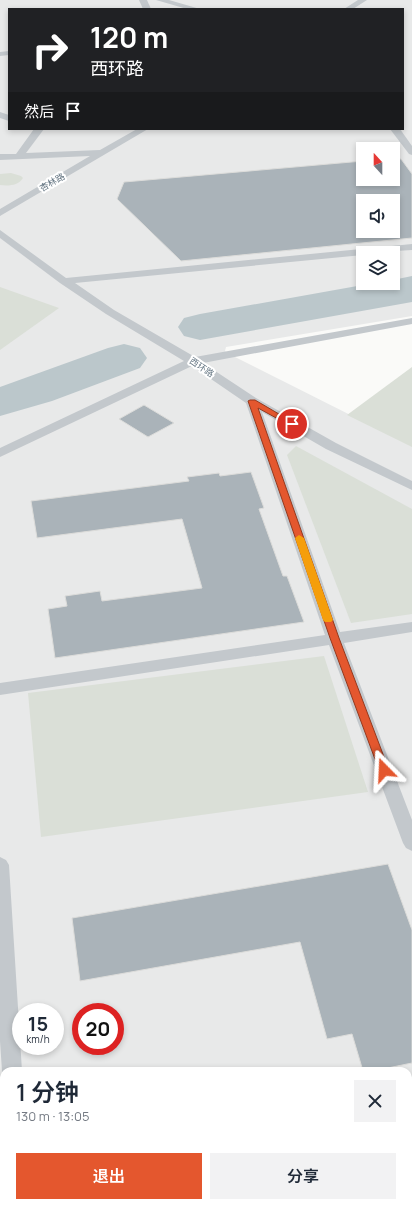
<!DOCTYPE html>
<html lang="zh">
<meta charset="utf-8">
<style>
body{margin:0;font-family:Manrope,"Noto Sans SC",sans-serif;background:#f2f2f3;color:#1f2937;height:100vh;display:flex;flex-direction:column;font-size:15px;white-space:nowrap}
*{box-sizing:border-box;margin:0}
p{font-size:13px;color:#747a83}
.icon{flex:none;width:22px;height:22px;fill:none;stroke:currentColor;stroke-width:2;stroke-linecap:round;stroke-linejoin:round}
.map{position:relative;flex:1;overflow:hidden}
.details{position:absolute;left:0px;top:1067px;width:412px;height:140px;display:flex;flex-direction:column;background:#fff;border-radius:12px 12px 0 0;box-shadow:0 2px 6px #0003}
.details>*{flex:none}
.hud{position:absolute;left:8px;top:8px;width:396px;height:122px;border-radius:0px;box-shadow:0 2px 6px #0003;background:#202124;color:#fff;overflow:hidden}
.needle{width:26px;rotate:339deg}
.tools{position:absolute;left:356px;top:142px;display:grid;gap:8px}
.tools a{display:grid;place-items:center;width:44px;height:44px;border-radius:0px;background:#fff;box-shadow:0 2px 6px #0003;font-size:20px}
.speed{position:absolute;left:12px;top:1003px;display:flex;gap:8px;font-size:20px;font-weight:700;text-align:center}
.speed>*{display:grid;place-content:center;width:52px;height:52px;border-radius:50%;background:#fff;box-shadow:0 2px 6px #0003;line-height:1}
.speed small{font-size:10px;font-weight:400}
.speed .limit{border:6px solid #d22;background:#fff;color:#111}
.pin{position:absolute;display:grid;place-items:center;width:34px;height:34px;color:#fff;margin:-17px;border:2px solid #fff;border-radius:50%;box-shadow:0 1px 4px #0007}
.me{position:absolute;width:44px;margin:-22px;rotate:339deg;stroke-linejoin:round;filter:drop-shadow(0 0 3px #0008)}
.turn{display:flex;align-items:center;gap:14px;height:84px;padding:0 16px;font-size:18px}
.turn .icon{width:52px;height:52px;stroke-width:2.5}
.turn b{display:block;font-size:28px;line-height:34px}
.then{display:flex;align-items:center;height:38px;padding:0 16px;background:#0003;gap:8px;font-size:15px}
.round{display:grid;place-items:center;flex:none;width:42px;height:42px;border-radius:0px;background:#f2f2f3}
.overview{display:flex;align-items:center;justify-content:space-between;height:68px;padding:0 16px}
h1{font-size:24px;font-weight:600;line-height:30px}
.primary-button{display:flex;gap:8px;margin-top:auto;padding:8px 16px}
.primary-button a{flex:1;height:46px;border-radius:0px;background:#e4572e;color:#fff;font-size:16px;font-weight:600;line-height:46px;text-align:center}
.primary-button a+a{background:#f2f2f3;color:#1f2937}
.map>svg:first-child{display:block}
.built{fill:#e8e9e9;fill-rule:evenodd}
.green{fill:#dadfd7}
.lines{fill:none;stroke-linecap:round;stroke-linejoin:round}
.river{fill:#bbc7cb;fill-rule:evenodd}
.building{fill:#aab3b9;stroke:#dcdcda;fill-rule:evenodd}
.service{fill:#c3c8cc;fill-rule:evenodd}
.route{fill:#e4572e;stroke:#94391e}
.slow{fill:#f59e0b}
.labels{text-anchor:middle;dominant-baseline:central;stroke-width:4;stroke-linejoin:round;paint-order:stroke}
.far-street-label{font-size:9px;fill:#657683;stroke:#fff}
</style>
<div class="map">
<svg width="412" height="1207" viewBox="0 0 412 1207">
<rect width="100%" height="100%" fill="#fafaf8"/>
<path class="built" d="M0 0H412V316L226 347 225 351 227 353 412 446V1207H0ZM9 9H403V129H9ZM363 149H393V179H363ZM363 201H393V231H363ZM363 253H393V283H363ZM21 1012H55V1046H21ZM81 1012H115V1046H81ZM4 1071H408V1203H4Z"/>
<g class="green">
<path d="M11 173 21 176 23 178C18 186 8 186 0 185V174Z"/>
<polygon points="0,287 59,308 0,350"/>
<polygon points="412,367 412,447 347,415"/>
<polygon points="296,446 412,509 412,614 351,623 287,455"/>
<polygon points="324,656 368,792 41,837 28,693"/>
</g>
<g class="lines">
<g class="river">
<polygon points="412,276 412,302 200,340 184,336 178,327 184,318 200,314 374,283 393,283 393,280"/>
<polygon points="124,344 140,348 147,358 140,368 52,401 0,416 0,387 108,348"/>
</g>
</g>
<g class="building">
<path d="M393 158 401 159 412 174V238L181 261 117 199 124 182 363 161V179H393ZM363 201H393V231H363Z"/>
<polygon points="144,405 174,423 148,437 119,419"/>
<polygon points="251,472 264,508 259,509 283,576 287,576 304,622 55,658 48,609 67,606 65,596 100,591 102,601 202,588 182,519 37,538 31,501 189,481 187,477 219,473 220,476"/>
<polygon points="388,864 412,930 412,1063 373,1071 363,1071 352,1034 327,1039 300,942 80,981 72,918"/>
</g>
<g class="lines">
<g class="service">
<polygon points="139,0 147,0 151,9 143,9"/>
<polygon points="156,0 169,0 200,9 187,9"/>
<polygon points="358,0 367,0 353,9 344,9"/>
<polygon points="9,51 9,55 0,56 0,52"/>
<polygon points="0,112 9,115 9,121 0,118"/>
<polygon points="34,129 44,129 26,153 100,150 137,129 148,129 0,216 0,209 90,156 0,160 0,154 16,154"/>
<polygon points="390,129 400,129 412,146 412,155 409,154"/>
<polygon points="0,230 66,278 412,244 412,250 363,253 363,255 75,283 114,310 195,357 412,318 412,324 203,363 256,398 336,443 412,481 412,490 326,449 262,412 340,632 412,622 412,632 344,643 412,820 412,851 406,848 403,843 329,645 0,695 0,683 325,635 246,403 192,366 0,457 0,448 184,361 106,314 60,283 0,238"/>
<polygon points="0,857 6,860 9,865 22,1071 4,1071 4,1077 2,1071 0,1041"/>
<polygon points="29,1203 52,1203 53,1207 30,1207"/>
</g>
</g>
<polygon class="route" points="250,400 255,400 296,424 289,425 258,408 339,638 389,770 388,773 381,773 379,770 330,638 248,401"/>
<polygon class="slow" points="299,535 304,538 333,620 331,622 325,622 323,620 295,538"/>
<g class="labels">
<g class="far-street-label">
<text transform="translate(52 182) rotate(-30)">杏林路</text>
<text transform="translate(202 367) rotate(34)">西环路</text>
</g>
</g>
</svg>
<div class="tools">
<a><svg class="needle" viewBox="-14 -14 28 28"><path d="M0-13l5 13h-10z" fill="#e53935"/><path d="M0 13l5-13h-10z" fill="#747a83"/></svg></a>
<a><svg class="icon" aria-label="sound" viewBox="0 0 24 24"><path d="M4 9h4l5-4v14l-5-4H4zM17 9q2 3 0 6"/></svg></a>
<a><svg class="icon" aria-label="layers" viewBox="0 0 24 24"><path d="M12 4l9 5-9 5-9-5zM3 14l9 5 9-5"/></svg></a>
</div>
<div class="speed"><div>15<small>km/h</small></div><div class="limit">20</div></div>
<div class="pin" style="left:292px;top:424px;background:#d93025"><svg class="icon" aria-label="arrive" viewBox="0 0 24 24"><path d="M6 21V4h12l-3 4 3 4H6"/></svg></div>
<svg class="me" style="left:384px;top:770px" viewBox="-20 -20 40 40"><path d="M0-17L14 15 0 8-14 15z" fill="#e4572e" stroke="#fff" stroke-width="4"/></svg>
<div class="hud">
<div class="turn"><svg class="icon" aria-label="right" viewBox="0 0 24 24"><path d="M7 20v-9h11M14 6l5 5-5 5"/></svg><div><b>120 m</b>西环路</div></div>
<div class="then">然后<svg class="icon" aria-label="arrive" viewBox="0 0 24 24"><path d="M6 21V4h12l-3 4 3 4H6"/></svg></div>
</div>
<section class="details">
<div class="overview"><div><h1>1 分钟</h1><p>130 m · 13:05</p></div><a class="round"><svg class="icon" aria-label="close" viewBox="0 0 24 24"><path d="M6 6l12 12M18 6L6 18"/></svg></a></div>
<div class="primary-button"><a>退出</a><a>分享</a></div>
</section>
</div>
